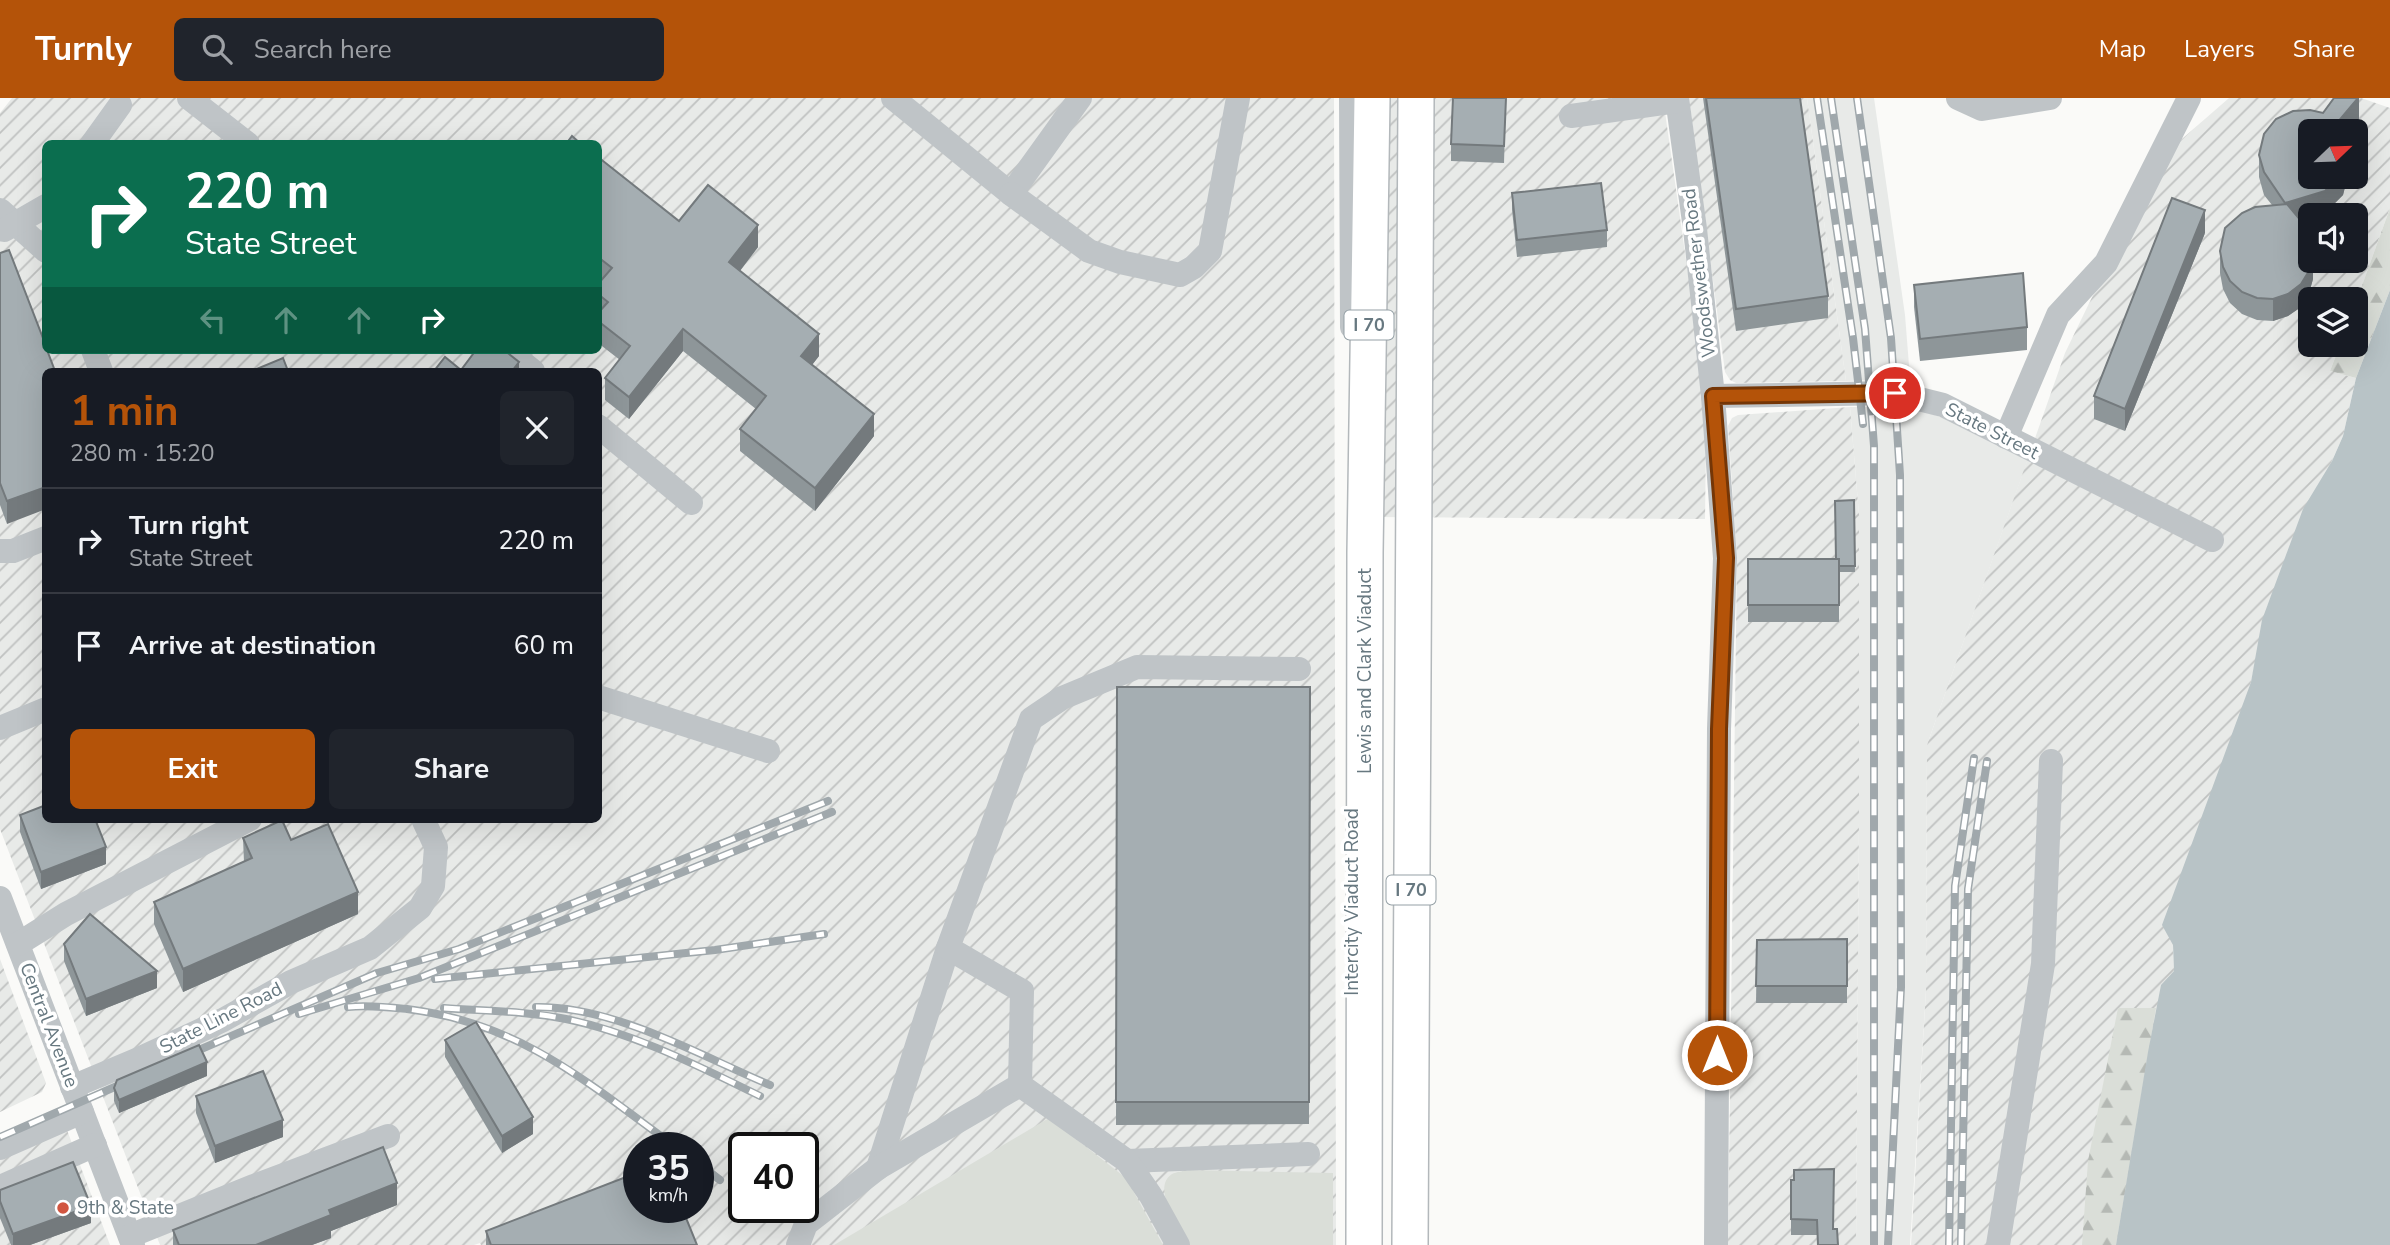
<!DOCTYPE html>
<meta charset="utf-8">
<style>
body{margin:0;font-family:"Nunito Sans",sans-serif;background:#20242c;color:#f1f3f6;height:100vh;display:flex;flex-direction:column;font-size:26px;white-space:nowrap}
*{box-sizing:border-box;margin:0}
p{font-size:23px;color:#9ea1a6}
.icon{flex:none;width:38px;height:38px;fill:none;stroke:currentColor;stroke-width:2;stroke-linecap:round;stroke-linejoin:round}
.map{position:relative;flex:1;overflow:hidden}
.drawer{position:absolute;left:42px;top:270px;width:560px;height:455px;display:flex;flex-direction:column;background:#171b24;border-radius:10px;box-shadow:0 7px 28px #0002}
.drawer>*{flex:none}
.guide{position:absolute;left:42px;top:42px;width:560px;height:214px;border-radius:10px;box-shadow:0 7px 28px #0002;background:#0b6e4f;color:#fff;overflow:hidden}
.needle{width:46px;rotate:67deg}
.buttons{position:absolute;left:2298px;top:21px;display:grid;gap:14px}
.buttons a{display:grid;place-items:center;width:70px;height:70px;border-radius:10px;background:#171b24;box-shadow:0 7px 28px #0002;font-size:35px}
.speed{position:absolute;left:623px;top:1034px;display:flex;gap:14px;font-size:35px;font-weight:700;text-align:center}
.speed>*{display:grid;place-content:center;width:91px;height:91px;border-radius:50%;background:#171b24;box-shadow:0 7px 28px #0002;line-height:1}
.speed small{font-size:18px;font-weight:400}
.speed .limit{border:4px solid #111;border-radius:10px;background:#fff;color:#111}
.pin{position:absolute;display:grid;place-items:center;width:60px;height:60px;color:#fff;margin:-30px;border:4px solid #fff;border-radius:50%;box-shadow:0 2px 7px #0007}
.me{position:absolute;width:77px;margin:-38px;rotate:0deg;stroke-linejoin:round;filter:drop-shadow(0 0 5px #0008)}
.turn{display:flex;align-items:center;gap:24px;height:147px;padding:0 28px;font-size:32px}
.turn .icon{width:91px;height:91px;stroke-width:2.5}
.turn b{display:block;font-size:49px;line-height:60px}
.lanes{display:flex;align-items:center;height:66px;padding:0 28px;background:#0003;justify-content:center;gap:35px;direction:ltr}
.lanes .off{opacity:.35}
.round{display:grid;place-items:center;flex:none;width:74px;height:74px;border-radius:10px;background:#20242c}
.headline{display:flex;align-items:center;justify-content:space-between;height:119px;padding:0 28px}
h1{font-size:42px;font-weight:700;line-height:52px;color:#b45309}
.button{display:flex;gap:14px;margin-top:auto;padding:14px 28px}
.button a{flex:1;height:80px;border-radius:10px;background:#b45309;color:#fff;font-size:28px;font-weight:700;line-height:80px;text-align:center}
.button a+a{background:#20242c;color:#f1f3f6}
ul{padding:0;list-style:none}
li{display:flex;align-items:center;gap:21px;height:105px;padding:0 28px;border-top:2px solid #363941}
li div{flex:1}
li b{display:block;font-size:26px}
li em{font-style:normal}
header{display:flex;align-items:center;gap:42px;box-sizing:border-box;height:98px;padding:0 35px;background:#b45309;color:#fff}
header strong{font-size:33px}
nav{display:flex;gap:38px;margin-inline-start:auto;font-size:24px}
.search{width:490px;height:63px;background:#20242c;display:flex;align-items:center;gap:18px;box-sizing:border-box;padding:0 24px;border-radius:10px;color:#9ea1a6;font-size:26px}
.map>svg:first-child{display:block}
.built{fill:#e8eae8}
.industrial{fill:url(#industrial-furrows);fill-rule:evenodd}
.green{fill:#daded8}
.forest{fill:url(#forest-firs)}
.water{fill:#b8c3c6}
.lines{fill:none;stroke-linecap:round;stroke-linejoin:round}
.highway-casing{stroke:#b3b8bb;stroke-width:38}
.minor{stroke:#bfc4c7;stroke-width:24}
.highway{stroke:#fff;stroke-width:35}
.rail-casing{stroke:#a0a8ac;stroke-width:8}
.rail{stroke:#fff;stroke-width:5;stroke-dasharray:16;stroke-linecap:butt}
.wall{fill:#8e9699}
.shaded-wall{fill:#747a7d}
.building{fill:#a5aeb2;stroke:#747a7d;stroke-width:2}
.route-casing{stroke:#753606;stroke-width:18}
.route{stroke:#b45309;stroke-width:12}
.poi-dot{fill:#d15540;stroke:#fff;stroke-width:2.5}
.labels{text-anchor:middle;dominant-baseline:central;stroke-width:7;stroke-linejoin:round;paint-order:stroke}
.shield{fill:#fff;stroke:#95a0a6;stroke-width:2}
.shield-label{font-size:18px;font-weight:bold;fill:#677880}
.street-label{font-size:19px;fill:#677880;stroke:#fff}
.poi-label{font-size:19px;fill:#677880;stroke:#fff;text-anchor:start}
</style>
<header>
<strong>Turnly</strong>
<div class="search"><svg class="icon" aria-label="search" viewBox="0 0 24 24"><circle cx="10" cy="10" r="6"/><path d="M15 15l6 6"/></svg>Search here</div>
<nav><a>Map</a><a>Layers</a><a>Share</a></nav>
</header>
<div class="map">
<svg width="2390" height="1147" viewBox="0 0 2390 1147">
<defs>
<pattern id="industrial-furrows" width="10" height="10" patternUnits="userSpaceOnUse" patternTransform="scale(1.75)"><rect width="10" height="10" fill="#e8eae8"/><path d="M-1 1l2-2M0 10L10 0M9 11l2-2" fill="none" stroke="#c0c2c1"/></pattern>
<pattern id="forest-firs" width="22" height="20" patternUnits="userSpaceOnUse" patternTransform="scale(1.75)"><rect width="22" height="20" fill="#daded8"/><path d="M5 1l3.5 6h-7zM16 11l3.5 6h-7z" fill="#b5b9b4"/></pattern>
</defs>
<rect width="100%" height="100%" fill="#fafaf8"/>
<g class="built">
<polygon points="1807,0 1874,0 1905,217 1910,280 1846,283"/>
<polygon points="1850,309 1912,309 1957,325 2028,361 1927,647 1926,892 1910,1147 1856,1147 1859,722 1859,417"/>
</g>
<g class="industrial">
<path d="M12 0H1334L1336 1147H481L480 1145 474 1147H160L0 731V15ZM46 46H598V252H46ZM46 273H598V721H46ZM639 1050H698V1110H639ZM744 1050H803V1110H744Z"/>
<polygon points="1380,0 1663,0 1695,225 1706,342 1705,421 1373,419"/>
<polygon points="1689,0 1807,0 1846,283 1736,285 1730,282 1725,274"/>
<path d="M2229 0H2361L2390 10V110L2356 204V201H2310V247H2340L2330 273 2356 280 2343 338 2267 509 2251 584 2173 847 2174 873 2118 1147H1911L1926 892 1927 647 2065 255 2159 61ZM2310 33H2356V79H2310ZM2310 117H2356V163H2310Z"/>
<polygon points="1850,309 1859,417 1859,722 1856,1147 1728,1147 1737,458 1728,328 1732,320 1738,317"/>
<polygon points="0,861 46,985 42,994 0,1014"/>
<polygon points="67,1032 110,1147 0,1147 0,1056"/>
</g>
<g class="green">
<polygon points="1049,1020 1126,1080 1163,1147 834,1147"/>
<path d="M1189 1072 1333 1075V1147H1190C1181 1131 1150 1090 1172 1076 1176 1074 1184 1073 1189 1072Z"/>
</g>
<g class="forest">
<polygon points="2390,110 2390,192 2356,280 2330,273 2340,247 2356,247 2356,204"/>
<polygon points="2118,910 2156,910 2116,1147 2082,1147 2088,1063"/>
</g>
<polygon class="water" points="2390,192 2390,1147 2116,1147 2148,954 2161,887 2174,873 2173,847 2162,827 2251,584 2262,522 2303,411 2332,363 2343,338 2356,280"/>
<g class="lines">
<defs>
<g id="highway">
<polyline points="1364,1147 1365,455 1372,0"/>
<polyline points="1410,1147 1416,0"/>
</g>
</defs>
<use href="#highway" class="highway-casing"/>
<g class="minor">
<polyline points="189,0 248,46"/>
<polyline points="893,0 1011,96 1080,0"/>
<polyline points="1351,0 1352,229"/>
<polyline points="1677,0 1695,131 1713,298 1725,460 1719,631 1716,1147"/>
<polyline points="1958,0 1982,11 2050,0"/>
<polyline points="1571,18 1677,3"/>
<polyline points="92,46 120,7"/>
<polyline points="1011,96 1089,153 1120,164 1180,177 1194,169 1210,153 1238,0"/>
<polyline points="0,112 46,153"/>
<polyline points="4,132 46,108"/>
<polyline points="93,252 101,273"/>
<polyline points="507,252 533,273"/>
<polyline points="1713,298 1895,295 1943,307 2212,442"/>
<polyline points="598,328 691,405"/>
<polyline points="2006,339 2058,217 2106,165 2189,0"/>
<polyline points="0,453 13,453 46,440"/>
<polyline points="598,599 768,653"/>
<polyline points="0,630 46,611"/>
<polyline points="0,800 133,1147"/>
<polyline points="18,846 66,816 250,721"/>
<polyline points="72,989 141,960 223,922 291,884 370,850 420,810 433,788 436,749 423,721"/>
<polyline points="0,1050 82,1014"/>
<polyline points="1127,1063 1308,1056"/>
<polyline points="878,1070 948,850"/>
<polyline points="0,1089 95,1047"/>
<polyline points="130,1138 254,1088 388,1038"/>
<polyline points="798,1147 806,1126 878,1070 1020,987"/>
<polyline points="1178,1147 1151,1098 1127,1063 1020,987 1022,893 948,850 1031,621 1062,600 1137,569 1299,571"/>
<polyline points="1998,1147 2043,866 2051,663"/>
</g>
<use href="#highway" class="highway"/>
<defs>
<g id="rail">
<polyline points="1817,0 1853,240 1863,326"/>
<polyline points="1831,0 1865,231 1874,348 1874,1147"/>
<polyline points="1857,0 1891,240 1900,377 1901,889 1888,1147"/>
<polyline points="435,881 715,852 824,836"/>
<path d="M348 909C368 907 387 909 407 911 521 925 588 985 677 1050"/>
<path d="M536 909C614 908 699 957 770 987"/>
<path d="M444 910C484 913 526 913 566 921 634 935 698 968 760 998"/>
<polyline points="299,916 419,880 832,714"/>
<polyline points="185,958 377,875 459,851 828,703"/>
<polyline points="0,1039 133,981"/>
<polyline points="698,1065 720,1082"/>
<polyline points="1949,1147 1955,788 1974,660"/>
<polyline points="1961,1147 1968,791 1987,663"/>
</g>
</defs>
<use href="#rail" class="rail-casing"/>
<use href="#rail" class="rail"/>
</g>
<g class="wall">
<polygon points="1506,0 1504,65 1451,63 1451,46"/>
<polygon points="1703,0 1800,0 1828,198 1828,220 1736,233"/>
<polygon points="2359,0 2359,21 2349,33 2310,33 2310,79 2346,79 2346,85 2343,97 2325,115 2318,117 2310,117 2301,123 2313,163 2313,181 2309,195 2301,209 2288,218 2273,223 2257,222 2242,216 2230,205 2223,191 2220,175 2220,153 2272,107 2264,97 2259,79 2259,57 2323,15"/>
<polygon points="598,59 679,123 758,149 740,173 819,258 812,267 874,338 815,413 740,353 740,331 756,311 683,253 629,321 605,302 605,280 620,262 598,245 598,186 601,183 598,182"/>
<polygon points="1512,95 1607,132 1607,149 1517,159 1512,112"/>
<polygon points="2205,135 2125,333 2094,321 2094,298"/>
<polygon points="9,152 7,426 0,407 0,155"/>
<polygon points="1914,187 2027,229 2027,252 1920,263 1914,209"/>
<polygon points="1854,402 1855,474 1839,474 1839,524 1748,524 1748,461 1836,461"/>
<polygon points="1117,589 1310,589 1309,1026 1116,1027"/>
<polygon points="20,717 106,766 41,791 20,734"/>
<polygon points="243,740 291,742 358,816 183,894 154,826 154,804 244,764"/>
<polygon points="1847,841 1847,905 1756,905 1757,842"/>
<polygon points="64,846 157,890 86,918 64,863"/>
<polygon points="445,942 533,1036 502,1055 445,959"/>
<polygon points="207,978 119,1015 114,1003 114,990"/>
<polygon points="196,998 283,1039 215,1065 196,1015"/>
<polygon points="1834,1071 1817,1137 1791,1137 1791,1082"/>
<polygon points="0,1092 91,1125 30,1147 11,1147 0,1120"/>
<polygon points="397,1107 331,1133 331,1140 312,1147 173,1147 173,1132"/>
<polygon points="486,1133 697,1147 486,1147"/>
</g>
<g class="shaded-wall">
<polygon points="2358,0 2359,0 2359,21 2349,33 2337,33 2337,25"/>
<polygon points="2339,79 2346,79 2346,85 2343,97 2325,115 2318,117 2310,117 2310,120 2285,128 2285,105"/>
<polygon points="2205,112 2205,135 2125,333 2125,311"/>
<polygon points="758,127 758,149 729,187 729,164"/>
<polygon points="2312,163 2313,163 2313,181 2309,195 2301,209 2288,218 2273,223 2273,201"/>
<polygon points="683,231 683,253 629,321 629,299"/>
<polygon points="819,236 819,258 801,281 801,258"/>
<polygon points="519,264 519,273 513,273 513,272"/>
<polygon points="874,316 874,338 815,413 815,390"/>
<polygon points="46,389 46,411 7,426 7,403"/>
<polygon points="106,749 106,766 41,791 41,774"/>
<polygon points="358,794 358,816 183,894 183,871"/>
<polygon points="157,873 157,890 86,918 86,901"/>
<polygon points="207,964 207,978 119,1015 119,1002"/>
<polygon points="533,1019 533,1036 502,1055 502,1038"/>
<polygon points="283,1022 283,1039 215,1065 215,1048"/>
<polygon points="397,1085 397,1107 331,1133 331,1140 312,1147 256,1147 329,1112"/>
<polygon points="91,1108 91,1125 30,1147 13,1147 13,1136"/>
</g>
<g class="building">
<polygon points="1453,0 1506,0 1504,48 1451,46"/>
<polygon points="1706,0 1800,0 1828,198 1736,211"/>
<polygon points="2334,0 2358,0 2337,25 2340,33 2310,33 2310,79 2339,79 2325,93 2285,105 2264,74 2259,57 2264,36 2276,21 2293,13 2310,12 2323,15"/>
<polygon points="572,38 581,46 566,46"/>
<polygon points="598,59 679,123 708,87 758,127 729,164 819,236 801,258 874,316 815,390 740,331 766,298 683,231 629,299 605,280 630,248 598,223 598,215 608,204 598,196 598,186 612,170 598,159"/>
<polygon points="1601,85 1607,132 1517,142 1512,95"/>
<polygon points="2172,100 2205,112 2125,311 2094,298"/>
<polygon points="2287,106 2307,130 2310,138 2310,163 2312,163 2309,173 2301,186 2288,196 2273,201 2257,200 2242,194 2230,183 2223,169 2220,153 2225,130 2242,115 2255,109"/>
<polygon points="9,152 46,248 46,252 47,252 55,273 46,273 46,389 7,403 0,385 0,155"/>
<polygon points="2023,175 2027,229 1920,241 1914,187"/>
<polygon points="476,252 504,252 519,264 513,272 514,273 434,273 445,259 461,272"/>
<polygon points="283,260 288,273 252,273"/>
<polygon points="1854,402 1855,468 1839,468 1839,461 1836,461 1835,403"/>
<rect x="1748" y="461" width="91" height="46"/>
<polygon points="1117,589 1310,589 1309,1004 1116,1004"/>
<polygon points="46,707 46,721 95,721 106,749 41,774 20,717"/>
<polygon points="282,722 291,742 328,726 358,794 183,871 154,804 252,760 243,740"/>
<polygon points="90,816 157,873 86,901 64,846"/>
<polygon points="1847,841 1847,888 1756,888 1757,842"/>
<polygon points="476,924 533,1019 502,1038 445,942"/>
<polygon points="199,947 207,964 119,1002 114,990 117,982"/>
<polygon points="263,973 283,1022 215,1048 196,998"/>
<polygon points="383,1049 397,1085 329,1112 331,1117 256,1147 179,1147 173,1132"/>
<polygon points="73,1064 91,1108 13,1136 0,1103 0,1092"/>
<polygon points="1834,1071 1833,1131 1837,1131 1838,1147 1818,1147 1817,1122 1791,1121 1791,1082 1794,1082 1794,1072"/>
<polygon points="639,1074 639,1110 682,1110 697,1147 491,1147 486,1133"/>
</g>
<g class="lines">
<defs>
<polyline id="route" points="1717,957 1719,631 1726,460 1713,298 1895,295"/>
</defs>
<use href="#route" class="route-casing"/>
<use href="#route" class="route"/>
</g>
<circle class="poi-dot" cx="63" cy="1110" r="7"/>
<g class="labels">
<g class="shield">
<rect x="1344.5" y="212.5" width="49" height="29" rx="5"/>
<rect x="1386.5" y="777.5" width="49" height="29" rx="5"/>
</g>
<g class="shield-label">
<text x="1369" y="227">I 70</text>
<text x="1411" y="792">I 70</text>
</g>
<g class="street-label">
<text transform="translate(1699 175) rotate(-97)">Woodswether Road</text>
<text transform="translate(1992 333) rotate(27)">State Street</text>
<text transform="translate(1365 573) rotate(-90)">Lewis and Clark Viaduct</text>
<text transform="translate(1352 804) rotate(-90)">Intercity Viaduct Road</text>
<text transform="translate(221 920) rotate(-27)">State Line Road</text>
<text transform="translate(49 927) rotate(69)">Central Avenue</text>
</g>
<g class="poi-label">
<text x="77" y="1110">9th &amp; State</text>
</g>
</g>
</svg>
<div class="buttons">
<a><svg class="needle" viewBox="-14 -14 28 28"><path d="M0-13l5 13h-10z" fill="#e53935"/><path d="M0 13l5-13h-10z" fill="#9ea1a6"/></svg></a>
<a><svg class="icon" aria-label="sound" viewBox="0 0 24 24"><path d="M4 9h4l5-4v14l-5-4H4zM17 9q2 3 0 6"/></svg></a>
<a><svg class="icon" aria-label="layers" viewBox="0 0 24 24"><path d="M12 4l9 5-9 5-9-5zM3 14l9 5 9-5"/></svg></a>
</div>
<div class="speed"><div>35<small>km/h</small></div><div class="limit">40</div></div>
<div class="pin" style="left:1895px;top:295px;background:#d93025"><svg class="icon" aria-label="arrive" viewBox="0 0 24 24"><path d="M6 21V4h12l-3 4 3 4H6"/></svg></div>
<svg class="me" style="left:1717px;top:957px" viewBox="-20 -20 40 40"><circle r="17" fill="#b45309" stroke="#fff" stroke-width="3"/><path d="M0-11L8 9 0 5-8 9z" fill="#fff"/></svg>
<div class="guide">
<div class="turn"><svg class="icon" aria-label="right" viewBox="0 0 24 24"><path d="M7 20v-9h11M14 6l5 5-5 5"/></svg><div><b>220 m</b>State Street</div></div>
<div class="lanes"><svg class="icon off" aria-label="left" viewBox="0 0 24 24"><path d="M17 20v-9H6M10 6l-5 5 5 5"/></svg><svg class="icon off" aria-label="ahead" viewBox="0 0 24 24"><path d="M12 20V5M6 11l6-6 6 6"/></svg><svg class="icon off" aria-label="ahead" viewBox="0 0 24 24"><path d="M12 20V5M6 11l6-6 6 6"/></svg><svg class="icon" aria-label="right" viewBox="0 0 24 24"><path d="M7 20v-9h11M14 6l5 5-5 5"/></svg></div>
</div>
<section class="drawer">
<div class="headline"><div><h1>1 min</h1><p>280 m · 15:20</p></div><a class="round"><svg class="icon" aria-label="close" viewBox="0 0 24 24"><path d="M6 6l12 12M18 6L6 18"/></svg></a></div>
<ul>
<li><svg class="icon" aria-label="right" viewBox="0 0 24 24"><path d="M7 20v-9h11M14 6l5 5-5 5"/></svg><div><b>Turn right</b><p>State Street</p></div><em>220 m</em></li>
<li><svg class="icon" aria-label="arrive" viewBox="0 0 24 24"><path d="M6 21V4h12l-3 4 3 4H6"/></svg><div><b>Arrive at destination</b></div><em>60 m</em></li>
</ul>
<div class="button"><a>Exit</a><a>Share</a></div>
</section>
</div>
